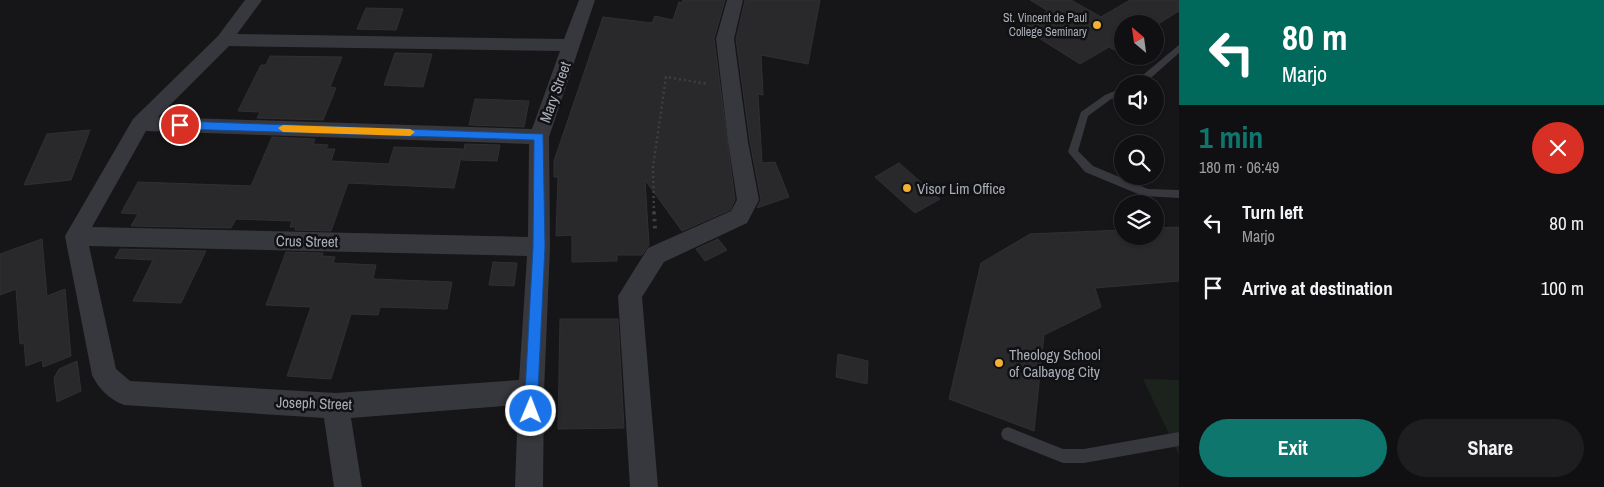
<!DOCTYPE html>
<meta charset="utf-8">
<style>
body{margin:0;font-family:"Archivo Narrow",sans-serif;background:#1e1e20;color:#f1f3f6;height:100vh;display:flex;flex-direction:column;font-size:19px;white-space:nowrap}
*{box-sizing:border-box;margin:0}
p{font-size:16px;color:#9c9d9f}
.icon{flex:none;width:28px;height:28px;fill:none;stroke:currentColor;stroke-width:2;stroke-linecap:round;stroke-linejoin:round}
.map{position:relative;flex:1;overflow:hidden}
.side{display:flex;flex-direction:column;background:#101012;width:425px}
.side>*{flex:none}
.guide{background:#00695c;color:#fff;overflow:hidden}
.needle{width:32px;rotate:331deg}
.tools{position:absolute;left:1114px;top:15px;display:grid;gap:10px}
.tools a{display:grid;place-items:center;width:50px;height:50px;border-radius:50%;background:#101012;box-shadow:0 1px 4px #0004,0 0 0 1px #303032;font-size:25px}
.pin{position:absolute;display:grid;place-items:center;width:42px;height:42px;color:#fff;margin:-21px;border:2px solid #fff;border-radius:50%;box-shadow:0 1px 5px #0007}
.me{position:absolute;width:55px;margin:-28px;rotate:1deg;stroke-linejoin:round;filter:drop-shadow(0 0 4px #0008)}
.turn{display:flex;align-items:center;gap:18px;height:105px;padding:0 20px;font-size:22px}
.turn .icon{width:65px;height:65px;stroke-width:2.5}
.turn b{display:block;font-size:35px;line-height:42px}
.round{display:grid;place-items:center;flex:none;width:52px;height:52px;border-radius:26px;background:#1e1e20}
.head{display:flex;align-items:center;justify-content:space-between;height:85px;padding:0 20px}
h1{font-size:30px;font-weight:700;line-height:38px;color:#0f766e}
.button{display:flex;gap:10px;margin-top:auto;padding:10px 20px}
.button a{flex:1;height:58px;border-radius:30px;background:#0f766e;color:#fff;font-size:20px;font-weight:700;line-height:58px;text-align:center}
.button a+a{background:#1e1e20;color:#f1f3f6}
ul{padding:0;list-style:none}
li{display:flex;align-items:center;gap:15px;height:65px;padding:0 20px}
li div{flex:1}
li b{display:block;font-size:19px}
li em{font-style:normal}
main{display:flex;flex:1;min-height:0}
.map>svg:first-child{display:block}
.green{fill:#1c231d}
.building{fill:#29292c;stroke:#303034}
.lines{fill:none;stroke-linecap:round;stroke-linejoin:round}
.path-far1{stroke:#3d3f44;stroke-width:2.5;stroke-dasharray:2 3;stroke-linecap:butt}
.path{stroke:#3d3f44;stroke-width:4;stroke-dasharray:2.5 4.5;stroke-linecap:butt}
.service{fill:#37383d;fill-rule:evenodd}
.minor{fill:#37383d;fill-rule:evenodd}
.route{fill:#1a73e8;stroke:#114b97}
.slow{fill:#f59e0b}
.poi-dot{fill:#f2b134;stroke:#111113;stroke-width:2}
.labels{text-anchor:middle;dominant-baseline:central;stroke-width:5;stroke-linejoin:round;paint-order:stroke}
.far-poi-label{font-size:12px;fill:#a8adb8;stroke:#111113;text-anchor:end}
.street-label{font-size:15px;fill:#a8adb8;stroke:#111113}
.poi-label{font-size:15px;fill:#a8adb8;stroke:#111113;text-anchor:start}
</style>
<main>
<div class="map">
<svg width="1179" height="487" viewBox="0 0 1179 487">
<rect width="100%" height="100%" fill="#161618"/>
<polygon class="green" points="1143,379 1179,380 1179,455"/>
<g class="building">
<polygon points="683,0 725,0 714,39 735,200 730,210 682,231 645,180 649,245 642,255 617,255 617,261 572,262 572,235 556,236 558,177 554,177 554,161 603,17 652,23 655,16 673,20 679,2 682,3"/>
<polygon points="745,0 820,0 808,64 761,55 763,95 758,94 762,163 775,162 789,197 757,208 761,200 750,142 736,39"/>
<polygon points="1030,0 1071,0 1101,17 1130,0 1179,0 1179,11 1155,26 1155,24 1122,24 1122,45 1114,50 1109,47 1080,64 1020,26 1048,11"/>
<polygon points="366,8 403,9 396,30 357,29"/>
<polygon points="395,53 432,54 423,87 384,85"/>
<polygon points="270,56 342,57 330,87 336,88 323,120 257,118 260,112 238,111 261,65 266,65"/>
<polygon points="475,99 529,101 524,127 469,125"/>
<polygon points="90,130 71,180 24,185 47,134"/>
<polygon points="272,137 315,139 313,144 328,145 326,149 335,149 331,161 389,164 394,147 463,149 454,188 348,183 331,231 295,230 296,227 290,227 292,221 236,219 231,228 131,226 138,214 121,213 138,182 251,186"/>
<polygon points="465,144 500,145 497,161 462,160"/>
<polygon points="899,163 940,199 915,213 875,177"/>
<polygon points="1179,227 1179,281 1095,288 1101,307 1044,335 1034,431 949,399 981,263 1030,234 1122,230 1122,236 1155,236 1155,228"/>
<polygon points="42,239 47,296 65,289 71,356 43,367 42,360 26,366 24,343 20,344 16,289 0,295 0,254"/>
<polygon points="718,239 727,250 705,261 696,249"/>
<polygon points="120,249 206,251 181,303 133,301 153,260 115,258"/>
<polygon points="286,252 323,253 322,256 335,257 333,263 376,265 373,279 452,282 447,309 380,307 378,315 351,314 331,379 287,376 311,307 266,305"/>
<polygon points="493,262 517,263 514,286 489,285"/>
<polygon points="560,319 618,319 624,428 558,429"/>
<polygon points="838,354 868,361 867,384 836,377"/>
<polygon points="77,361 81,391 57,402 54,378 59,369"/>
</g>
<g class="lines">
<polyline class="path-far1" points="654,213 653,167 666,77 708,84"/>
<polyline class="path" points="654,212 655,229"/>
<g class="service">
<polygon points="1179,45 1179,53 1144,84 1132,84"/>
<polygon points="1122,88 1122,95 1111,99 1088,116 1078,151 1093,166 1148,189 1179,190 1179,198 1143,196 1085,172 1068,152 1081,112 1105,95"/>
<polygon points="1008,427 1063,449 1084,449 1179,432 1179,446 1084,463 1063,463 1003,439 1001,434 1003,429"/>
</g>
<g class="minor">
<path d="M245 0H262L237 34 564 39 579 0H595L549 137 550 247 544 392 543 487H515L518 405 351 418 362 487H334L324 418 124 405C110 400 98 388 92 375L65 236 133 119 218 36ZM229 46 560 51 532 129 158 117ZM146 131 529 144 528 237 92 227ZM89 246 527 256 519 380 336 393 130 381 116 369Z"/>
<polygon points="727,0 743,0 734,39 748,142 759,200 747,223 664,262 642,297 658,487 630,487 618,296 648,248 731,211 737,200 728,142 716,39"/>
</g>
</g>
<polygon class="route" points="180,121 543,134 545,247 537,411 535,415 531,417 526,415 524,411 533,247 534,140 180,129 175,125"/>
<polygon class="slow" points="283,125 410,129 415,132 410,136 283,132 278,128"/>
<g class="poi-dot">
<circle cx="1097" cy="25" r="5"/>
<circle cx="907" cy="188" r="5"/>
<circle cx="999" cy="363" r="5"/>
</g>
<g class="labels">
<g class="far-poi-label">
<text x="1087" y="18">St. Vincent de Paul<tspan x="1087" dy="14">College Seminary</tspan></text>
</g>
<g class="street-label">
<text transform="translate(555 92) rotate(-70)">Mary Street</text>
<text transform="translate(307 241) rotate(1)">Crus Street</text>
<text transform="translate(314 403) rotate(2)">Joseph Street</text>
</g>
<g class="poi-label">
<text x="917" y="188">Visor Lim Office</text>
<text x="1009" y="354">Theology School<tspan x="1009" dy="17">of Calbayog City</tspan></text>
</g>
</g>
</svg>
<div class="tools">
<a><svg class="needle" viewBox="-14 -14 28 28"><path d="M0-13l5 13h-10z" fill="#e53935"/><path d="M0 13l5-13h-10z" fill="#9c9d9f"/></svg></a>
<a><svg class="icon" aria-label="sound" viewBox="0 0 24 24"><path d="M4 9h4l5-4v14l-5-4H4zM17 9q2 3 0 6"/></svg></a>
<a><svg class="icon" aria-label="search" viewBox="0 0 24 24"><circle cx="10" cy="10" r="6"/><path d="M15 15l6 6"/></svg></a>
<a><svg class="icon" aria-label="layers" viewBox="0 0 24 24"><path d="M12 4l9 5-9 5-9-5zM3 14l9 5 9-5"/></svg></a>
</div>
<div class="pin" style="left:180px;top:125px;background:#d93025"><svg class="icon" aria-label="arrive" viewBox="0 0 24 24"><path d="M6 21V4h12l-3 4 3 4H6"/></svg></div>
<svg class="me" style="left:531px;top:411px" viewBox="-20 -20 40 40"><circle r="17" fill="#1a73e8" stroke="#fff" stroke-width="3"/><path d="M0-11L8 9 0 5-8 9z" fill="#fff"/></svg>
</div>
<section class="side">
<div class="guide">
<div class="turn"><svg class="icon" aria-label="left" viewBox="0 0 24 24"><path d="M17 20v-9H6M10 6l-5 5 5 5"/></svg><div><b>80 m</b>Marjo</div></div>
</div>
<div class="head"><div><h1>1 min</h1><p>180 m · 06:49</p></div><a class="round" style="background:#d93025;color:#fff"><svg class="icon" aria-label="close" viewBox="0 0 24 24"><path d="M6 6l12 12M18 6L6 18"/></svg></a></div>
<ul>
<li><svg class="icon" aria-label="left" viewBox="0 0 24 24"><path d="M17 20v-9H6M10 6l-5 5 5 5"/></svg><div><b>Turn left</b><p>Marjo</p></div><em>80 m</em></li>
<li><svg class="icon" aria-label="arrive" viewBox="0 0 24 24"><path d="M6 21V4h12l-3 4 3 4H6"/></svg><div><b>Arrive at destination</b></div><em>100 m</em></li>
</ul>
<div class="button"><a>Exit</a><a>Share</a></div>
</section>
</main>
